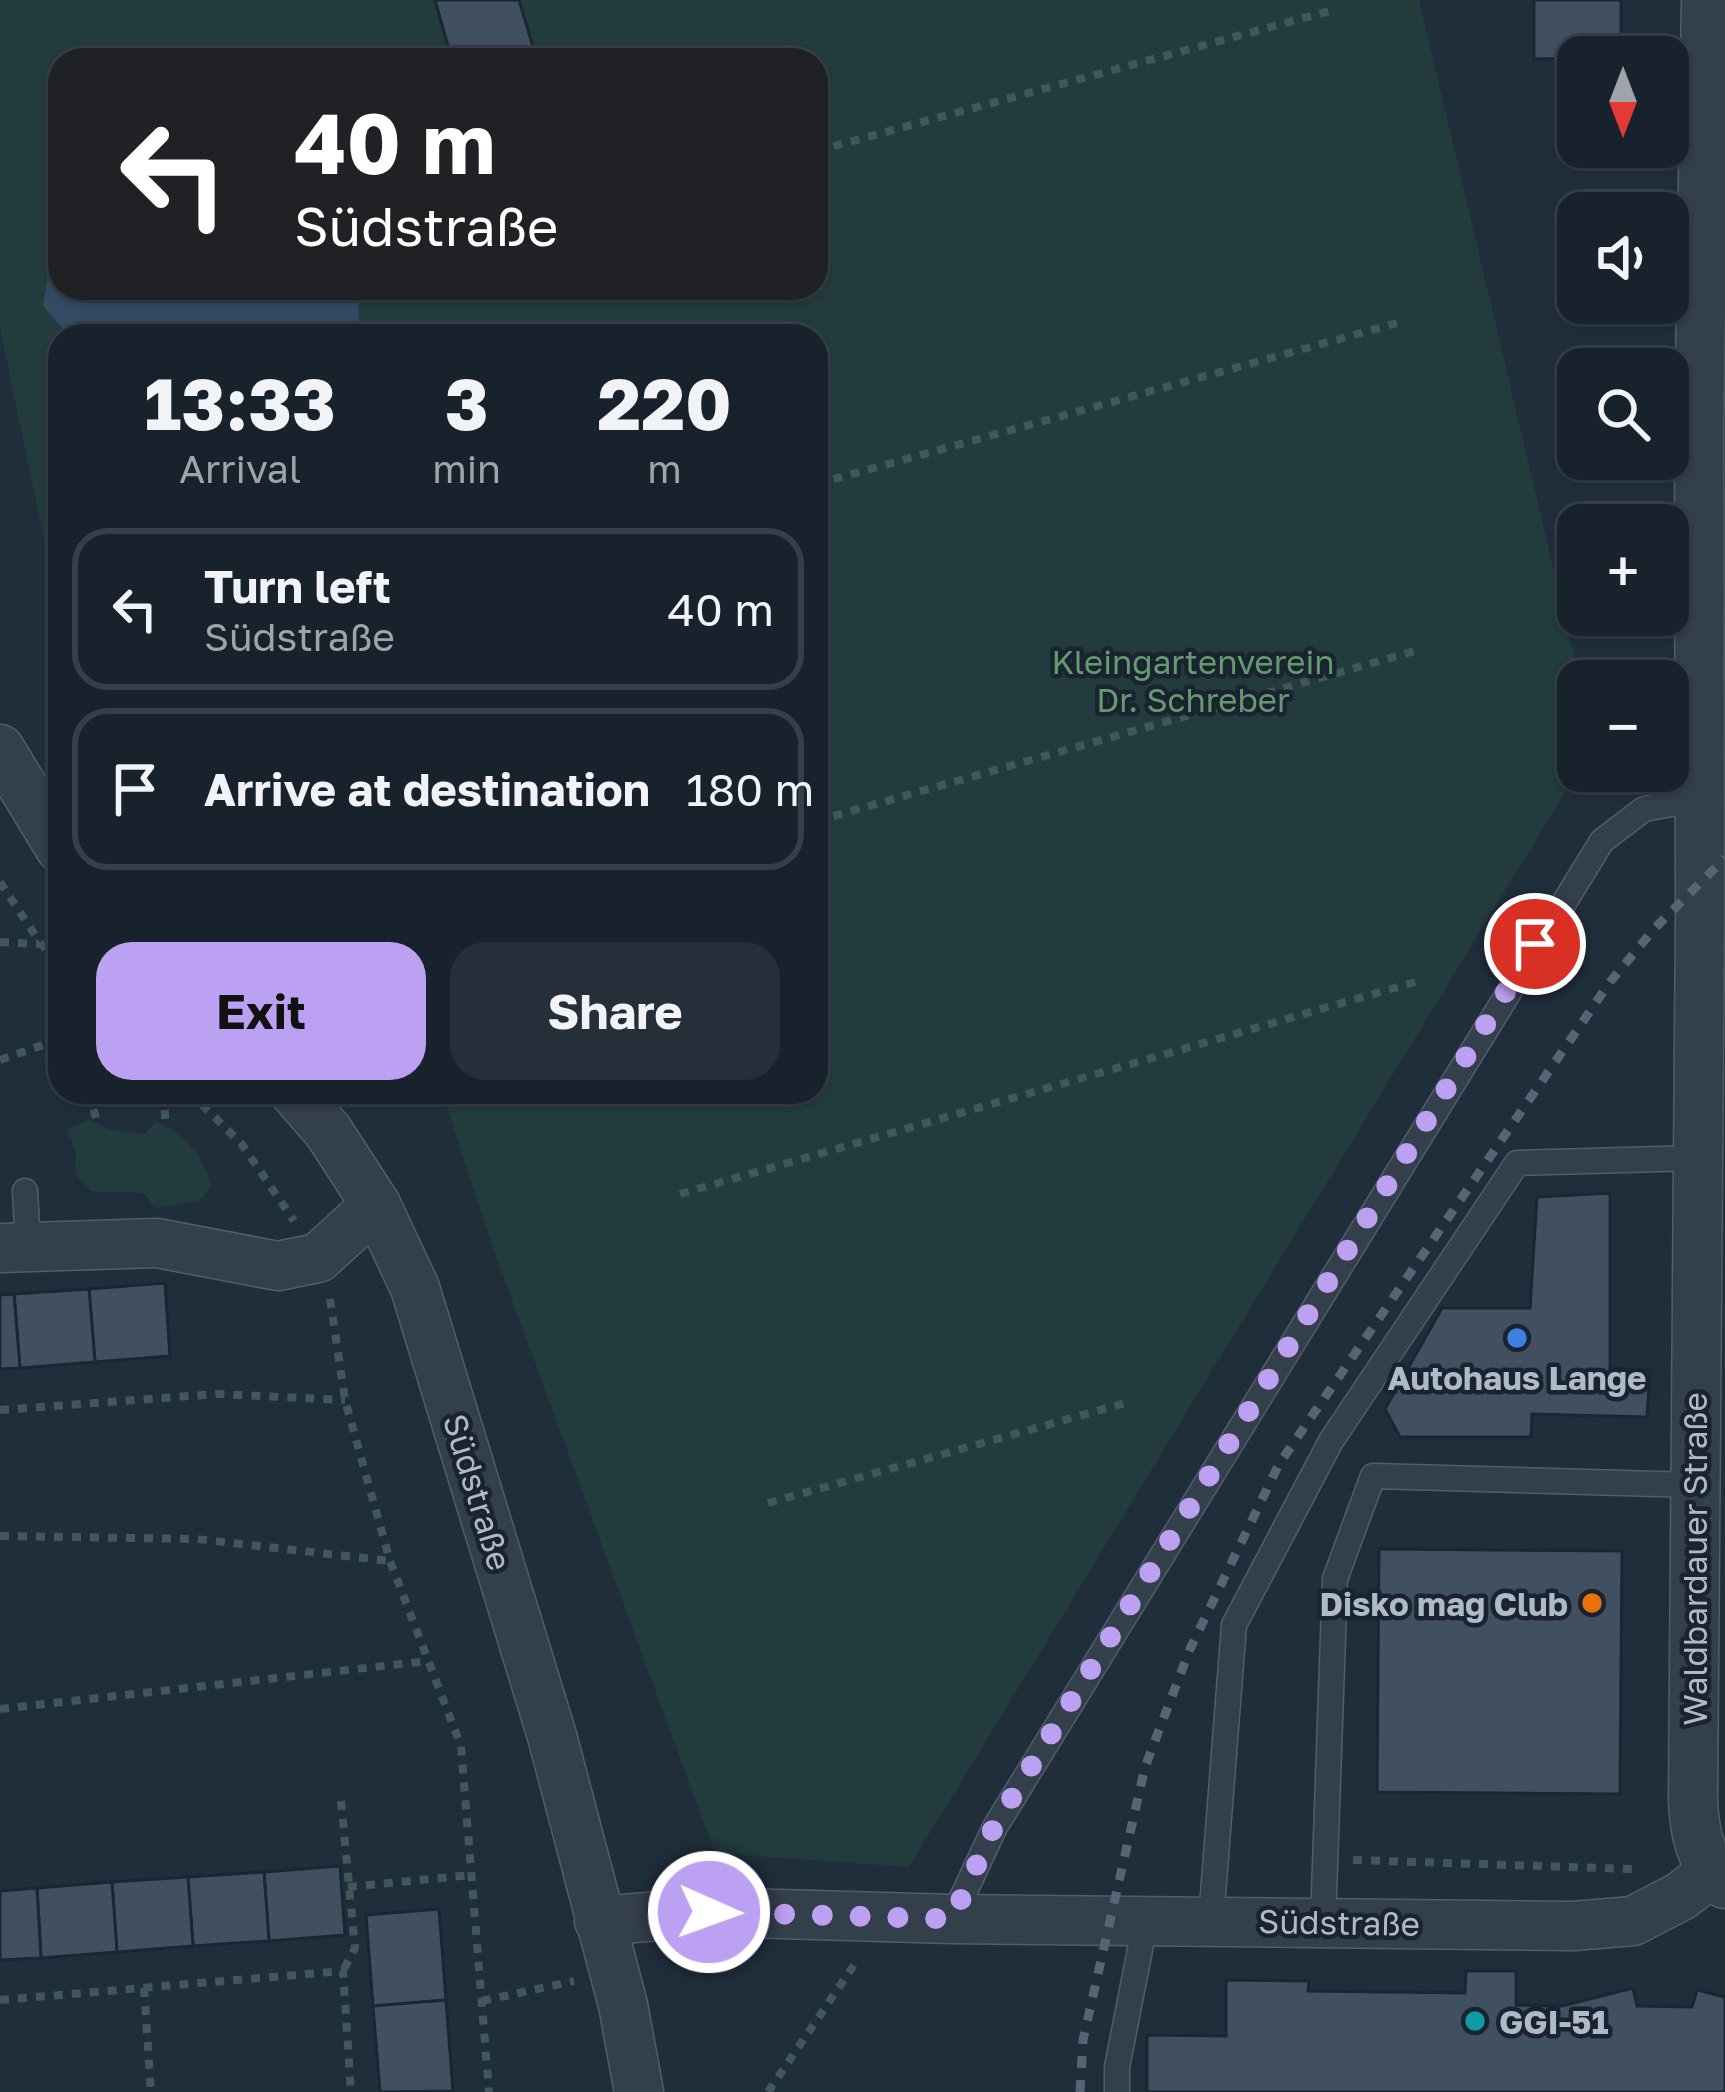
<!DOCTYPE html>
<meta charset="utf-8">
<style>
body{margin:0;font-family:"Golos Text",sans-serif;background:#252f39;color:#f1f3f6;height:100vh;display:flex;flex-direction:column;font-size:45px;white-space:nowrap}
*{box-sizing:border-box;margin:0}
p{font-size:39px;color:#9fa4aa}
.icon{flex:none;width:66px;height:66px;fill:none;stroke:currentColor;stroke-width:2;stroke-linecap:round;stroke-linejoin:round}
.map{position:relative;flex:1;overflow:hidden}
.drawer{position:absolute;left:48px;top:324px;width:780px;height:780px;display:flex;flex-direction:column;background:#18222d;border-radius:36px;box-shadow:0 3px 9px #0004,0 0 0 3px #363f49}
.drawer>*{flex:none}
.hud{position:absolute;left:48px;top:48px;width:780px;height:252px;border-radius:36px;box-shadow:0 3px 9px #0004,0 0 0 3px #363f49;background:#202124;color:#fff;overflow:hidden}
.needle{width:78px;rotate:180deg}
.fabs{position:absolute;left:1557px;top:36px;display:grid;gap:24px}
.fabs a{display:grid;place-items:center;width:132px;height:132px;border-radius:24px;background:#18222d;box-shadow:0 3px 9px #0004,0 0 0 3px #363f49;font-size:60px}
.pin{position:absolute;display:grid;place-items:center;width:102px;height:102px;color:#fff;margin:-51px;border:6px solid #fff;border-radius:50%;box-shadow:0 3px 12px #0007}
.me{position:absolute;width:132px;margin:-66px;rotate:92deg;stroke-linejoin:round;filter:drop-shadow(0 0 9px #0008)}
.turn{display:flex;align-items:center;gap:42px;height:252px;padding:0 48px;font-size:54px}
.turn .icon{width:156px;height:156px;stroke-width:2.5}
.turn b{display:block;font-size:84px;line-height:102px}
.eta{display:flex;justify-content:space-evenly;align-items:center;height:204px;text-align:center}
.eta b{font-size:72px;font-weight:700;line-height:84px}
.button{display:flex;gap:24px;margin-top:auto;padding:24px 48px}
.button a{flex:1;height:138px;border-radius:36px;background:#bca0f2;color:#111;font-size:48px;font-weight:700;line-height:138px;text-align:center}
.button a+a{background:#252f39;color:#f1f3f6}
ul{padding:0;list-style:none}
li{display:flex;align-items:center;gap:36px;height:162px;margin:0 24px 18px;padding:0 24px;border:6px solid #363f49;border-radius:36px}
li div{flex:1}
li b{display:block;font-size:45px}
li em{font-style:normal}
.map>svg:first-child{display:block}
.green{fill:#223b3d;fill-rule:evenodd}
.water{fill:#334a64}
.building{fill:#415060;stroke:#1c2632;stroke-width:3}
.lines{fill:none;stroke-linecap:round;stroke-linejoin:round}
.lane-casing{stroke:#525d69;stroke-width:27}
.street-casing{stroke:#525d69;stroke-width:51}
.path{stroke:#40585a;stroke-width:8;stroke-dasharray:9 9;stroke-linecap:butt}
.lane{stroke:#343f4c;stroke-width:24}
.street{stroke:#343f4c;stroke-width:48}
.rail{stroke:#566473;stroke-width:9;stroke-dasharray:12 12;stroke-linecap:butt}
.route{stroke:#bca0f2;stroke-width:21;stroke-dasharray:0 37.8}
.shop-dot{fill:#3f7fe0;stroke:#1a2430;stroke-width:4.5}
.food-dot{fill:#e8710a;stroke:#1a2430;stroke-width:4.5}
.culture-dot{fill:#0f9aa8;stroke:#1a2430;stroke-width:4.5}
.labels{text-anchor:middle;dominant-baseline:central;stroke-width:9;stroke-linejoin:round;paint-order:stroke}
.park-label{font-size:33px;fill:#659a6e;stroke:#1a2430}
.poi-label{font-size:33px;font-weight:bold;fill:#afbac8;stroke:#1a2430}
.street-label{font-size:33px;fill:#afbac8;stroke:#1a2430}
</style>
<div class="map">
<svg width="1725" height="2092" viewBox="0 0 1725 2092">
<rect width="100%" height="100%" fill="#202e3c"/>
<g class="green">
<path d="M0 0H1419L1580 681 1578 771 909 1867 715 1853 493 1248 442 1092H816V336H60V599L57 602 0 328ZM60 60H816V288H60Z"/>
<path d="M89 1120 109 1129 145 1134 156 1121C185 1135 204 1155 211 1187L199 1201 155 1208 144 1193 91 1191 75 1174 76 1152 67 1129Z"/>
</g>
<polygon class="water" points="60,243 60,288 358,288 359,321 308,336 69,336 43,306 52,252"/>
<g class="building">
<polygon points="435,0 519,0 537,60 452,60"/>
<polygon points="1534,0 1621,0 1621,57 1534,59"/>
<polygon points="1610,1193 1610,1368 1650,1371 1647,1417 1532,1414 1531,1437 1400,1437 1385,1409 1442,1308 1530,1308 1537,1197"/>
<polygon points="165,1283 170,1356 95,1362 89,1289"/>
<polygon points="89,1289 95,1362 20,1368 14,1294"/>
<polygon points="14,1294 20,1368 0,1369 0,1295"/>
<polygon points="1379,1549 1622,1551 1620,1794 1377,1792"/>
<polygon points="340,1866 345,1935 269,1941 264,1872"/>
<polygon points="264,1872 269,1941 193,1946 188,1877"/>
<polygon points="188,1877 193,1946 117,1952 112,1882"/>
<polygon points="112,1882 117,1952 41,1958 37,1888"/>
<polygon points="37,1888 41,1958 0,1960 0,1891"/>
<polygon points="439,1909 446,2000 373,2006 366,1915"/>
<polygon points="1466,1971 1516,1971 1516,2005 1562,2006 1633,1988 1637,2006 1692,2007 1697,1990 1725,1997 1725,2092 1147,2092 1147,2035 1226,2036 1226,1980 1309,1981 1308,1991 1465,1993"/>
<polygon points="446,2000 453,2091 380,2092 373,2006"/>
</g>
<g class="lines">
<defs>
<g id="lane">
<polyline points="25,1191 28,1246"/>
<polyline points="952,1919 995,1827 1602,841 1644,809 1699,799"/>
<polyline points="1211,1920 1234,1625 1331,1441 1517,1163 1697,1158"/>
<polyline points="1323,1922 1335,1579 1373,1476 1695,1485"/>
<polyline points="1117,2092 1117,2067 1146,1919"/>
</g>
<g id="street">
<path d="M1706 0 1699 426 1700 909 1693 1799C1694 1832 1700 1861 1725 1884"/>
<polyline points="0,749 60,848"/>
<polyline points="294,1092 328,1131 376,1205 415,1288 552,1736 623,2005 639,2092"/>
<polyline points="0,1248 157,1243 278,1266 318,1258 376,1205"/>
<polyline points="599,1921 708,1912 952,1919 1573,1926 1633,1921 1681,1896 1712,1872"/>
</g>
</defs>
<use href="#lane" class="lane-casing"/>
<use href="#street" class="street-casing"/>
<g class="path">
<polyline points="816,151 1333,10"/>
<polyline points="816,484 1397,323"/>
<polyline points="816,821 1422,649"/>
<polyline points="0,882 41,944 60,963"/>
<polyline points="0,942 39,944"/>
<polyline points="0,1060 60,1039"/>
<polyline points="88,1092 98,1124"/>
<polyline points="163,1092 166,1126"/>
<polyline points="189,1092 241,1143 294,1221"/>
<polyline points="680,1194 1415,982"/>
<polyline points="330,1299 345,1400 390,1561 461,1746 489,2092"/>
<polyline points="0,1410 217,1394 345,1400"/>
<polyline points="768,1503 1129,1402"/>
<polyline points="0,1536 197,1539 390,1561"/>
<polyline points="0,1709 428,1661"/>
<polyline points="341,1801 355,1948 343,1971"/>
<polyline points="1353,1860 1632,1869"/>
<polyline points="348,1887 472,1875"/>
<polyline points="144,1988 151,2092"/>
<polyline points="0,2000 343,1971 351,2092"/>
<polyline points="482,2001 574,1981"/>
<polyline points="768,2092 858,1959"/>
</g>
<use href="#lane" class="lane"/>
<use href="#street" class="street"/>
<polyline class="rail" points="1080,2092 1083,2040 1145,1767 1190,1649 1279,1464 1610,982 1654,929 1725,858"/>
</g>
<g class="lines">
<polyline class="route" points="709,1912 952,1919 994,1827 1535,944"/>
</g>
<circle class="shop-dot" cx="1517" cy="1338" r="12"/>
<circle class="food-dot" cx="1592" cy="1603" r="12"/>
<circle class="culture-dot" cx="1475" cy="2021" r="12"/>
<g class="labels">
<g class="park-label">
<text x="1193" y="661">Kleingartenverein<tspan x="1193" dy="38">Dr. Schreber</tspan></text>
</g>
<g class="poi-label">
<text x="1517" y="1377">Autohaus Lange</text>
<text x="1568" y="1603" text-anchor="end">Disko mag Club</text>
<text x="1499" y="2021" text-anchor="start">GGI-51</text>
</g>
<g class="street-label">
<text transform="translate(478 1492) rotate(73)">Südstraße</text>
<text transform="translate(1694 1559) rotate(-90)">Waldbardauer Straße</text>
<text transform="translate(1339 1922) rotate(1)">Südstraße</text>
</g>
</g>
</svg>
<div class="fabs">
<a><svg class="needle" viewBox="-14 -14 28 28"><path d="M0-13l5 13h-10z" fill="#e53935"/><path d="M0 13l5-13h-10z" fill="#9fa4aa"/></svg></a>
<a><svg class="icon" aria-label="sound" viewBox="0 0 24 24"><path d="M4 9h4l5-4v14l-5-4H4zM17 9q2 3 0 6"/></svg></a>
<a><svg class="icon" aria-label="search" viewBox="0 0 24 24"><circle cx="10" cy="10" r="6"/><path d="M15 15l6 6"/></svg></a>
<a>+</a>
<a>−</a>
</div>
<div class="pin" style="left:1535px;top:944px;background:#d93025"><svg class="icon" aria-label="arrive" viewBox="0 0 24 24"><path d="M6 21V4h12l-3 4 3 4H6"/></svg></div>
<svg class="me" style="left:709px;top:1912px" viewBox="-20 -20 40 40"><circle r="17" fill="#bca0f2" stroke="#fff" stroke-width="3"/><path d="M0-11L8 9 0 5-8 9z" fill="#fff"/></svg>
<div class="hud">
<div class="turn"><svg class="icon" aria-label="left" viewBox="0 0 24 24"><path d="M17 20v-9H6M10 6l-5 5 5 5"/></svg><div><b>40 m</b>Südstraße</div></div>
</div>
<section class="drawer">
<div class="eta">
<div><b>13:33</b><p>Arrival</p></div>
<div><b>3</b><p>min</p></div>
<div><b>220</b><p>m</p></div>
</div>
<ul>
<li><svg class="icon" aria-label="left" viewBox="0 0 24 24"><path d="M17 20v-9H6M10 6l-5 5 5 5"/></svg><div><b>Turn left</b><p>Südstraße</p></div><em>40 m</em></li>
<li><svg class="icon" aria-label="arrive" viewBox="0 0 24 24"><path d="M6 21V4h12l-3 4 3 4H6"/></svg><div><b>Arrive at destination</b></div><em>180 m</em></li>
</ul>
<div class="button"><a>Exit</a><a>Share</a></div>
</section>
</div>
